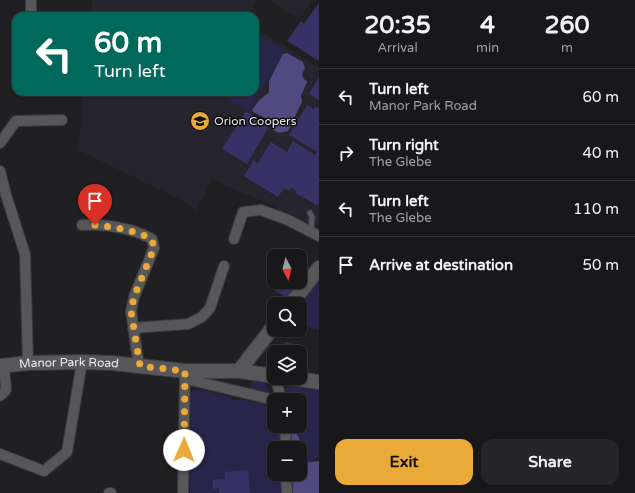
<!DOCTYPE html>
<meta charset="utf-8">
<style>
body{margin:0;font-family:"Varela Round",sans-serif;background:#252527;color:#f1f3f6;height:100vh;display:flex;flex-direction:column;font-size:15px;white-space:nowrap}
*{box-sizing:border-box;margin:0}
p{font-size:13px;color:#9fa0a2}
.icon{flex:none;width:22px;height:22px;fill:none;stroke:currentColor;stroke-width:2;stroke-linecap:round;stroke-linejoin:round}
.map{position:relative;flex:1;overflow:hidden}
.side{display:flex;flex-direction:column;background:#18181a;width:316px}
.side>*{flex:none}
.top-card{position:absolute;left:12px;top:12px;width:247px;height:84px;border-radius:12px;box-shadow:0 1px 3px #0004,0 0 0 1px #363739;background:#00695c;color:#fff;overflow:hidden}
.needle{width:26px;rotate:173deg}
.fabs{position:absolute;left:267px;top:249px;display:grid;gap:8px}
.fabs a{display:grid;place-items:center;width:40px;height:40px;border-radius:8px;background:#18181a;box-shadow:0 1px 3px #0004,0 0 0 1px #363739;font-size:20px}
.pin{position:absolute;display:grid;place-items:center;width:34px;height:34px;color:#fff;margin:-41px -17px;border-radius:50% 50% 50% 0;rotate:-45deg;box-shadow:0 0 4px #0007}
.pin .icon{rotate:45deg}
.me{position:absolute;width:44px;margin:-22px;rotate:1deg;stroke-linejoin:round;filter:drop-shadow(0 0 3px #0008)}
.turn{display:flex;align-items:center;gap:14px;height:84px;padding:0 16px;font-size:18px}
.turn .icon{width:52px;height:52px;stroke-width:2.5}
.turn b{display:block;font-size:28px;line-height:34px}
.eta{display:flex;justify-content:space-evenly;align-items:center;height:68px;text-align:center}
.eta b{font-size:24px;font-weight:800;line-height:28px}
.primary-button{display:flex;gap:8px;margin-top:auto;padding:8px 16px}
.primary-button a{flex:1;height:46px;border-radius:12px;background:#eaaa39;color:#111;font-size:16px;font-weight:800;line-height:46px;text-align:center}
.primary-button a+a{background:#252527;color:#f1f3f6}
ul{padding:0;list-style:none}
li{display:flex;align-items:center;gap:12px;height:56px;padding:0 16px;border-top:1px solid #363739}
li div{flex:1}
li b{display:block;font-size:15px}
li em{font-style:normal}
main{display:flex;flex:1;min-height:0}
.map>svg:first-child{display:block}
.built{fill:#26252d}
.green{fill:#29254a}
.forest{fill:#504a81}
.building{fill:#383165}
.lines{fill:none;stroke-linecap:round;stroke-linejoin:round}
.lane-casing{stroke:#3b3b3e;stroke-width:7}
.street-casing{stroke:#3b3b3e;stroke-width:12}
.secondary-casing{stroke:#3b3b3e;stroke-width:16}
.lane{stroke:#57575a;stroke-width:5}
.street{stroke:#57575a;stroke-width:10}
.secondary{stroke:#57575a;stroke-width:14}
.route{stroke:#eaaa39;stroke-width:7;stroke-dasharray:0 12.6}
.labels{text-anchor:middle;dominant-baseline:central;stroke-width:3;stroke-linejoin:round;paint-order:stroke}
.poi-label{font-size:12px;fill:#ebebed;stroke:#0a0a0b;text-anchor:start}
.street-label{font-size:12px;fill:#ebebed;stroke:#0a0a0b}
</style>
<main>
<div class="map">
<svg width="319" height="493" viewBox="0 0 319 493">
<rect width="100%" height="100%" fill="#202022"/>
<g class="built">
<polygon points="92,0 257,0 247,16 91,16"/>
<polygon points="269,0 312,0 300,19"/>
<polygon points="255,27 319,68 319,226 299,220 277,211 276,207 212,180 196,211 183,201 78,150 84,92 255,92"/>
</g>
<g class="green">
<polygon points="255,33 285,50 249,111 216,92 255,92"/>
<polygon points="319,277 319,330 300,324 300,304 298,304"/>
<polygon points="253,380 264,381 270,396 247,392"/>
<path d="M287 386 319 390V456L300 469V448H292L291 426H300V400H286C283 395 283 390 287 386Z"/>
<polygon points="193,389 198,389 228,396 233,400 244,400 274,406 274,426 281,426 282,448 274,448 274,474 282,474 283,493 190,493 191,395"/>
</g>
<g class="forest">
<path d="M287 53 303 62 305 68C301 76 301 76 307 82L301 96 302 102 288 131 279 133 273 130 269 120 253 112 252 110C257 103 261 97 269 93V81L283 54Z"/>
<polygon points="294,430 299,438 303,463 319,461 319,493 293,493 292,474 300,474 300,448 292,448 291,432"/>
</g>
<g class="building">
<polygon points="319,3 319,61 287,41 301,21 304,24"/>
<polygon points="319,77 319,100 309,94"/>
<polygon points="307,105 314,109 316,107 319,108 319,206 295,193 297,191 291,188 289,191 284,188 278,197 244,176 254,160 258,163 271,142 287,152 293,141 315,155 317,152 289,135"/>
<polygon points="246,111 269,126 247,164 222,149"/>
<polygon points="277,282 299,282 289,298 275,291 276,288 283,291 285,286"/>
<polygon points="285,342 294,344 293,352 283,352"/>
<polygon points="272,351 274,352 274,365 270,364"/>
<polygon points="248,470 250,493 219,493 219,488 213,489 213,480 225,479 225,472"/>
</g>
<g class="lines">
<defs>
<polyline id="lane" points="310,213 312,217 311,231"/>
<g id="street">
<polyline points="31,16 31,0"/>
<polyline points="0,143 16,121 62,120"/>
<polyline points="0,171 6,195 25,254 28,363"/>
<path d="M82 225C106 224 131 228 152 239L154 248 134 297 131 311 139 367"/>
<polyline points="234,239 243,212 261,210 288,220 319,236"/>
<polyline points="133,328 188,324 202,317 210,308 224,266"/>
<polyline points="276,378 281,400"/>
<polyline points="186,379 274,400"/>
<polyline points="0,396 6,390 4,365"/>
<polyline points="285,426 286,448"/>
<polyline points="0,454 44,471 67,452 82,362"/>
<polyline points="286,474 287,493"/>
<polyline points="109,493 111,493"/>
<polyline points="183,493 185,371"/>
</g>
<g id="secondary">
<polyline points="291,304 319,268"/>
<path id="s1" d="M0 366 28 363 82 362 112 363 185 371H239L274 376"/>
<polyline points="239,371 274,326"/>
<polyline points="290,378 319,382"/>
</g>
</defs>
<use href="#lane" class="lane-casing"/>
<use href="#street" class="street-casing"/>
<use href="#secondary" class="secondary-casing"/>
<use href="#lane" class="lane"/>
<use href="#street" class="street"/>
<use href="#secondary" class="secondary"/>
</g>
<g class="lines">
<path class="route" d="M95 225C115 227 134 230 152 239L154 248 134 297 131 311 140 366 185 371 184 450"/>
</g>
<defs>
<symbol id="school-disc" viewBox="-11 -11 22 22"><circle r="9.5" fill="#eaaa39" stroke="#0a0a0b"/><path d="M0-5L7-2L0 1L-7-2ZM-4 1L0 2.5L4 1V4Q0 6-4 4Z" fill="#111"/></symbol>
</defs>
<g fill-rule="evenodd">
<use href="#school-disc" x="189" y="110" width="22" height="22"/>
</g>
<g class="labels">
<g class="poi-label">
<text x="214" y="121">Orion Coopers</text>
</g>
<g class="street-label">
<text stroke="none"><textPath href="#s1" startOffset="69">Manor Park Road</textPath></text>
</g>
</g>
</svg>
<div class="fabs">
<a><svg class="needle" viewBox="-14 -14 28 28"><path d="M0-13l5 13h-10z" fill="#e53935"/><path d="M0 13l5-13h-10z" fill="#9fa0a2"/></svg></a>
<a><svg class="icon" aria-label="search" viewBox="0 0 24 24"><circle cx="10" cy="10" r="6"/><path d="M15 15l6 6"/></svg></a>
<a><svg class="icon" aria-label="layers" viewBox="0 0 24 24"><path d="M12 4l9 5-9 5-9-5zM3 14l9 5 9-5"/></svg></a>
<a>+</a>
<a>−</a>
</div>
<div class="pin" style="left:95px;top:225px;background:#d93025"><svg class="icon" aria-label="arrive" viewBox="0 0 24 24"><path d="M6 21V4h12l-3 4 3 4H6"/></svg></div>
<svg class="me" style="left:184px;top:450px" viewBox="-20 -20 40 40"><circle r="19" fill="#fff"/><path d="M0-13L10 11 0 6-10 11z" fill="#eaaa39"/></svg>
<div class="top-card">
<div class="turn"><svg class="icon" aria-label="left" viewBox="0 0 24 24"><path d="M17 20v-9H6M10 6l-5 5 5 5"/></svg><div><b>60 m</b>Turn left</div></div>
</div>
</div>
<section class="side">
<div class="eta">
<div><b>20:35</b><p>Arrival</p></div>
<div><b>4</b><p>min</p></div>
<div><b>260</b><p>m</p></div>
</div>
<ul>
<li><svg class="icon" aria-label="left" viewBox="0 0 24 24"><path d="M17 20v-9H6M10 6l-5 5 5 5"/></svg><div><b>Turn left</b><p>Manor Park Road</p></div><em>60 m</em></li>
<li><svg class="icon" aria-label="right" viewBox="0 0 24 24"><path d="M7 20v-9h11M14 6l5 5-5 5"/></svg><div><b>Turn right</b><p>The Glebe</p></div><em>40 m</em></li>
<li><svg class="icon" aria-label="left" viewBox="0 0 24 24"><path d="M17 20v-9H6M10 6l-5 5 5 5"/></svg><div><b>Turn left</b><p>The Glebe</p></div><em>110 m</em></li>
<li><svg class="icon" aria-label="arrive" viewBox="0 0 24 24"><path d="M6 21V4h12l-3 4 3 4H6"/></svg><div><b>Arrive at destination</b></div><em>50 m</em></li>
</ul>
<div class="primary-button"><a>Exit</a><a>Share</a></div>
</section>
</main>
